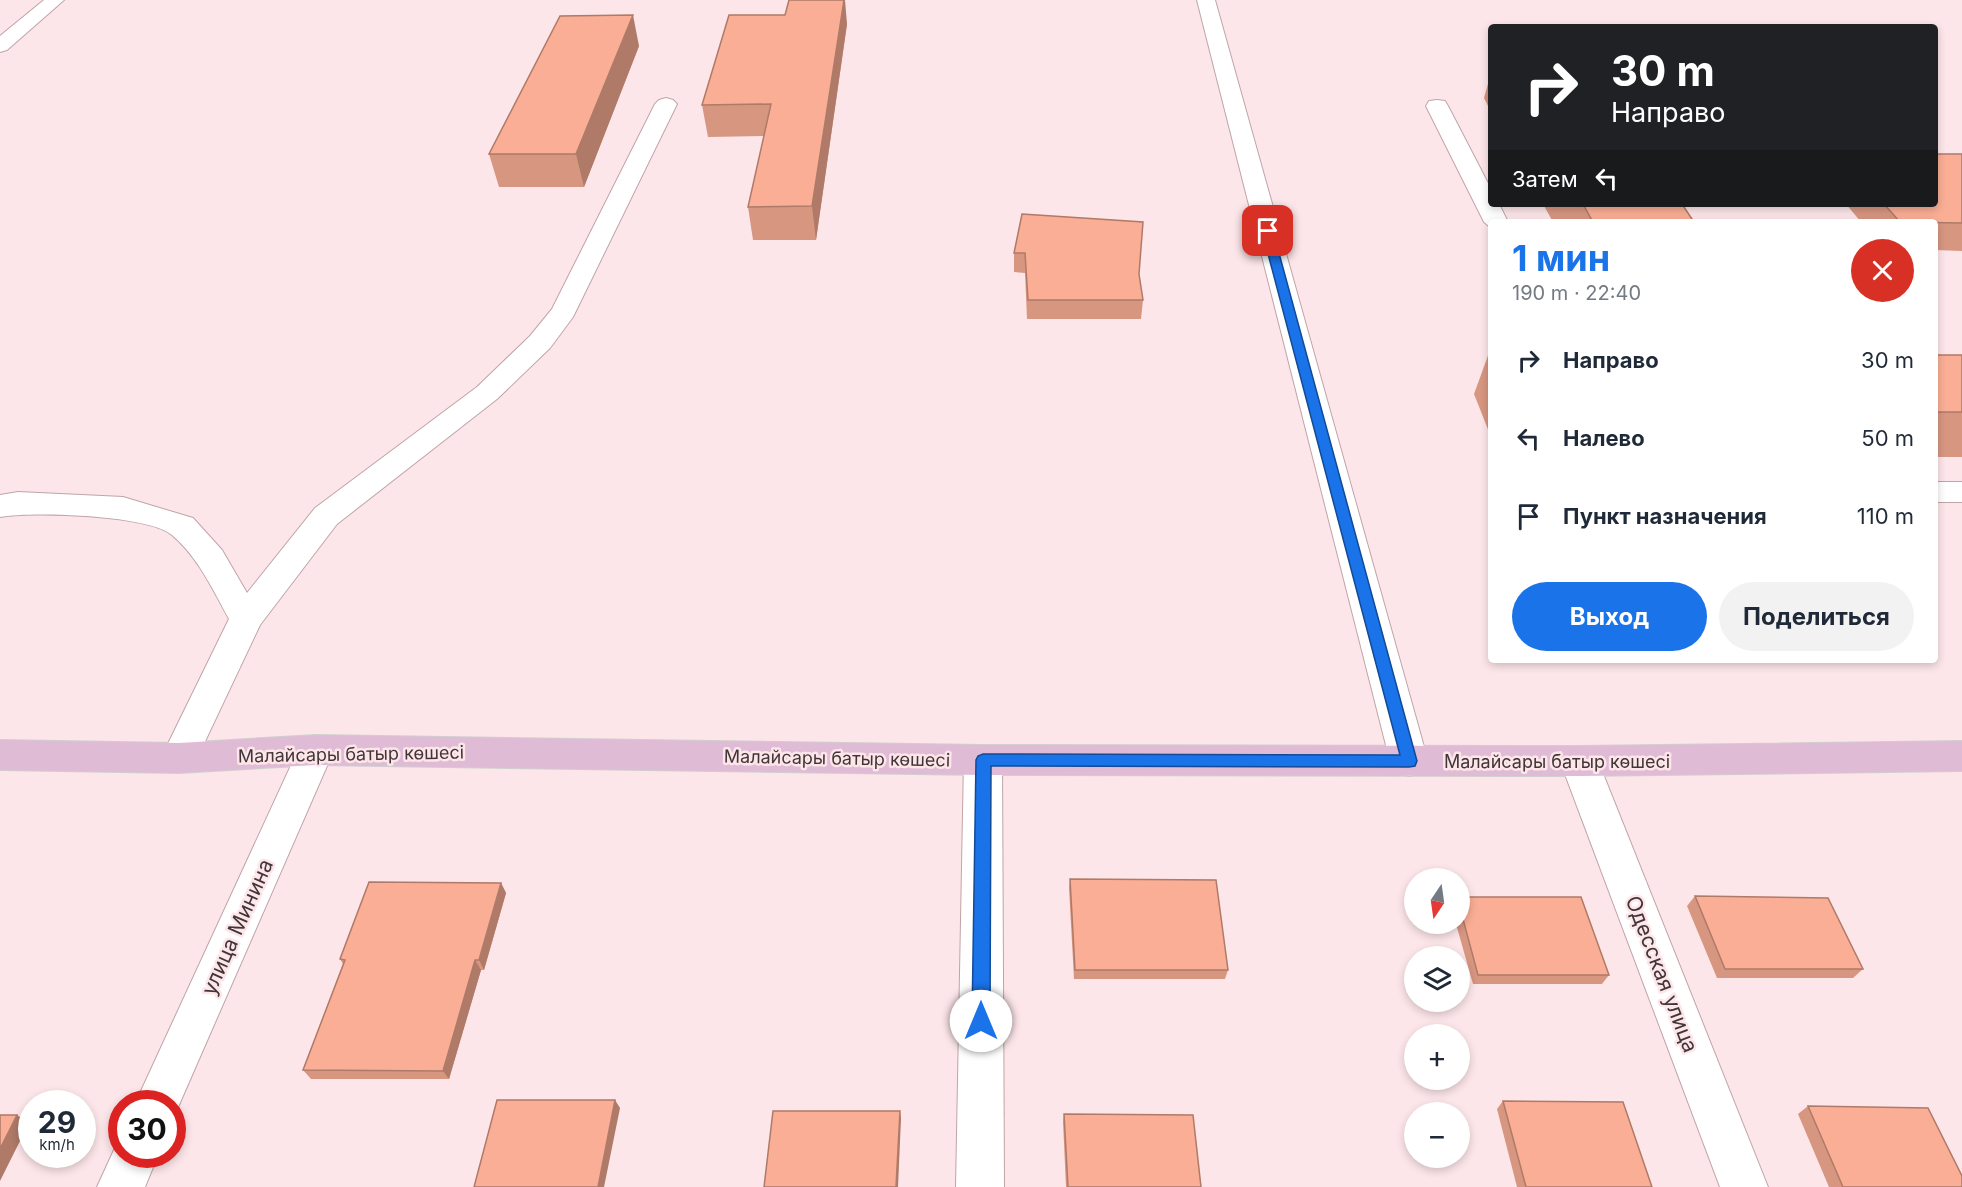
<!DOCTYPE html>
<html lang="ru">
<meta charset="utf-8">
<style>
body{margin:0;font-family:Inter,sans-serif;background:#f2f2f3;color:#1f2937;height:100vh;display:flex;flex-direction:column;font-size:22px;white-space:nowrap}
*{box-sizing:border-box;margin:0}
p{font-size:20px;color:#747a83}
.icon{flex:none;width:33px;height:33px;fill:none;stroke:currentColor;stroke-width:2;stroke-linecap:round;stroke-linejoin:round}
.map{position:relative;flex:1;overflow:hidden}
.drawer{position:absolute;left:1488px;top:219px;width:450px;height:444px;display:flex;flex-direction:column;background:#fff;border-radius:6px;box-shadow:0 3px 9px #0003}
.drawer>*{flex:none}
.banner{position:absolute;left:1488px;top:24px;width:450px;height:183px;border-radius:6px;box-shadow:0 3px 9px #0003;background:#202124;color:#fff;overflow:hidden}
.needle{width:39px;rotate:193deg}
.tools{position:absolute;left:1404px;top:868px;display:grid;gap:12px}
.tools a{display:grid;place-items:center;width:66px;height:66px;border-radius:50%;background:#fff;box-shadow:0 3px 9px #0003;font-size:30px}
.speed{position:absolute;left:18px;top:1090px;display:flex;gap:12px;font-size:30px;font-weight:700;text-align:center}
.speed>*{display:grid;place-content:center;width:78px;height:78px;border-radius:50%;background:#fff;box-shadow:0 3px 9px #0003;line-height:1}
.speed small{font-size:15px;font-weight:400}
.speed .limit{border:9px solid #d22;background:#fff;color:#111}
.pin{position:absolute;display:grid;place-items:center;width:51px;height:51px;color:#fff;margin:-26px;border-radius:12px;box-shadow:0 3px 9px #0006}
.me{position:absolute;width:66px;margin:-33px;rotate:0deg;stroke-linejoin:round;filter:drop-shadow(0 0 4px #0008)}
.turn{display:flex;align-items:center;gap:21px;height:126px;padding:0 24px;font-size:27px}
.turn .icon{width:78px;height:78px;stroke-width:2.5}
.turn b{display:block;font-size:42px;line-height:51px}
.then{display:flex;align-items:center;height:57px;padding:0 24px;background:#0003;gap:12px;font-size:22px}
.round{display:grid;place-items:center;flex:none;width:63px;height:63px;border-radius:32px;background:#f2f2f3}
.head{display:flex;align-items:center;justify-content:space-between;height:102px;padding:0 24px}
h1{font-size:36px;font-weight:700;line-height:45px;color:#1a73e8}
.primary-button{display:flex;gap:12px;margin-top:auto;padding:12px 24px}
.primary-button a{flex:1;height:69px;border-radius:36px;background:#1a73e8;color:#fff;font-size:24px;font-weight:700;line-height:69px;text-align:center}
.primary-button a+a{background:#f2f2f3;color:#1f2937}
ul{padding:0;list-style:none}
li{display:flex;align-items:center;gap:18px;height:78px;padding:0 24px}
li div{flex:1}
li b{display:block;font-size:22px}
li em{font-style:normal}
.map>svg:first-child{display:block}
.lines{fill:none;stroke-linecap:round;stroke-linejoin:round}
.minor-casing{stroke:#bfa4a8;stroke-width:2}
.major-casing{stroke:#d1cfcf;stroke-width:2}
.minor{fill:#fff;fill-rule:evenodd}
.major{fill:#dfbbd6;fill-rule:evenodd}
.wall{fill:#d79680}
.shaded-wall{fill:#af7a68}
.building{fill:#faae95;stroke:#af7a68;stroke-width:1.5}
.route{fill:#1a73e8;stroke:#114b97;stroke-width:1.5}
.labels{text-anchor:middle;dominant-baseline:central;stroke-width:5;stroke-linejoin:round;paint-order:stroke}
.street-label{font-size:18px;fill:#413537;stroke:#fde6e9}
.near-street-label{font-size:21px;fill:#413537;stroke:#fde6e9}
</style>
<div class="map">
<svg width="1962" height="1187" viewBox="0 0 1962 1187">
<rect width="100%" height="100%" fill="#fde6e9"/>
<g class="lines">
<defs>
<g id="minor">
<polygon points="44,0 64,0 7,50 0,52 0,36"/>
<polygon points="1197,0 1215,0 1428,761 1422,772 1409,776 1396,772 1390,761"/>
<path d="M666 98 673 100 677 104 573 317 550 348 497 399 337 524 260 625 192 769 179 773 166 769 161 758 229 619C213 590 198 557 172 535 149 515 32 511 0 517V495L18 492 123 497 193 518 222 550 247 593 315 508 477 387 530 336 552 309 655 104 659 100Z"/>
<polygon points="1437,100 1445,101 1448,106 1491,189 1491,204 1499,204 1508,222 1491,222 1491,228 1484,222 1426,106 1429,101"/>
<rect x="1935" y="482" width="27" height="20"/>
<polygon points="316,735 329,739 334,750 172,1121 172,1104 135,1104 298,750 303,739"/>
<polygon points="983,745 996,749 1002,760 1004,1187 956,1187 964,760 970,749"/>
<polygon points="1579,746 1592,750 1598,761 1768,1187 1720,1187 1560,761 1566,750"/>
<polygon points="122,1137 122,1155 158,1155 145,1187 97,1187 119,1139"/>
</g>
<polygon id="major" points="316,735 983,745 1579,746 1962,741 1962,771 1579,776 983,775 316,765 179,773 0,770 0,740 179,743"/>
</defs>
<use href="#minor" class="minor-casing"/>
<use href="#major" class="major-casing"/>
<use href="#minor" class="minor"/>
<use href="#major" class="major"/>
</g>
<g class="wall">
<polygon points="847,24 816,240 753,240 748,207 764,136 708,137 702,105"/>
<polygon points="639,46 584,187 499,187 489,154"/>
<polygon points="1491,73 1491,112 1484,98"/>
<polygon points="1962,154 1962,251 1935,250 1935,222 1861,222 1846,204 1935,204"/>
<polygon points="1543,204 1682,204 1694,222 1553,222"/>
<polygon points="1022,214 1139,274 1143,300 1141,319 1027,319 1025,273 1014,272 1014,253"/>
<polygon points="1490,350 1491,350 1491,437 1474,394"/>
<rect x="1935" y="355" width="27" height="102"/>
<polygon points="1070,879 1228,970 1225,979 1074,979 1069,888"/>
<polygon points="501,883 506,893 484,970 481,970 449,1079 311,1079 303,1070 343,964 340,959"/>
<polygon points="1695,896 1863,969 1853,978 1717,978 1687,906"/>
<polygon points="1460,897 1609,975 1602,984 1473,984 1456,924 1460,924"/>
<polygon points="1503,1101 1652,1187 1517,1187 1497,1109"/>
<polygon points="1808,1106 1962,1187 1829,1187 1798,1114"/>
<polygon points="1064,1114 1201,1187 1066,1187 1063,1122"/>
</g>
<g class="shaded-wall">
<polygon points="844,0 845,0 847,24 816,240 812,206"/>
<polygon points="633,15 639,46 584,187 576,154"/>
<polygon points="501,883 506,893 484,970 479,960"/>
<polygon points="475,960 481,970 449,1079 443,1071"/>
<polygon points="615,1100 620,1108 604,1187 598,1187"/>
<polygon points="900,1111 901,1119 898,1187 896,1187"/>
<polygon points="17,1115 29,1123 0,1181 0,1149"/>
</g>
<g class="building">
<polygon points="789,0 844,0 812,206 748,207 771,104 702,105 729,15 785,15"/>
<polygon points="633,15 576,154 489,154 560,16"/>
<polygon points="1935,154 1962,154 1962,223 1900,222 1884,204 1935,204"/>
<polygon points="1583,204 1682,204 1694,222 1593,222"/>
<polygon points="1022,214 1143,222 1139,274 1143,300 1028,300 1025,253 1014,253"/>
<rect x="1935" y="355" width="27" height="57"/>
<polygon points="1070,879 1216,880 1228,970 1075,970"/>
<polygon points="369,882 501,883 479,960 475,960 443,1071 303,1070 345,960 340,959"/>
<polygon points="1695,896 1828,898 1863,969 1725,969"/>
<polygon points="1460,897 1581,897 1609,975 1478,975 1460,908"/>
<polygon points="497,1100 615,1100 598,1187 474,1187"/>
<polygon points="1503,1101 1623,1102 1652,1187 1526,1187"/>
<polygon points="1808,1106 1928,1108 1962,1176 1962,1187 1843,1187"/>
<polygon points="773,1111 900,1111 896,1187 764,1187"/>
<polygon points="1064,1114 1193,1115 1201,1187 1068,1187"/>
<polygon points="0,1115 17,1115 0,1149"/>
</g>
<polygon class="route" points="1264,228 1273,231 1417,761 1415,766 1409,767 991,766 990,1021 987,1027 981,1029 975,1027 972,1021 976,760 978,756 983,754 1400,755 1262,231"/>
<g class="labels">
<g class="street-label">
<text transform="translate(351 754) rotate(-1)">Малайсары батыр көшесі</text>
<text transform="translate(837 758) rotate(1)">Малайсары батыр көшесі</text>
<text x="1557" y="761">Малайсары батыр көшесі</text>
</g>
<g class="near-street-label">
<text transform="translate(237 927) rotate(-66)">улица Минина</text>
<text transform="translate(1662 974) rotate(69)">Одесская улица</text>
</g>
</g>
</svg>
<div class="tools">
<a><svg class="needle" viewBox="-14 -14 28 28"><path d="M0-13l5 13h-10z" fill="#e53935"/><path d="M0 13l5-13h-10z" fill="#747a83"/></svg></a>
<a><svg class="icon" aria-label="layers" viewBox="0 0 24 24"><path d="M12 4l9 5-9 5-9-5zM3 14l9 5 9-5"/></svg></a>
<a>+</a>
<a>−</a>
</div>
<div class="speed"><div>29<small>km/h</small></div><div class="limit">30</div></div>
<div class="pin" style="left:1268px;top:231px;background:#d93025"><svg class="icon" aria-label="arrive" viewBox="0 0 24 24"><path d="M6 21V4h12l-3 4 3 4H6"/></svg></div>
<svg class="me" style="left:981px;top:1021px" viewBox="-20 -20 40 40"><circle r="19" fill="#fff"/><path d="M0-13L10 11 0 6-10 11z" fill="#1a73e8"/></svg>
<div class="banner">
<div class="turn"><svg class="icon" aria-label="right" viewBox="0 0 24 24"><path d="M7 20v-9h11M14 6l5 5-5 5"/></svg><div><b>30 m</b>Направо</div></div>
<div class="then">Затем<svg class="icon" aria-label="left" viewBox="0 0 24 24"><path d="M17 20v-9H6M10 6l-5 5 5 5"/></svg></div>
</div>
<section class="drawer">
<div class="head"><div><h1>1 мин</h1><p>190 m · 22:40</p></div><a class="round" style="background:#d93025;color:#fff"><svg class="icon" aria-label="close" viewBox="0 0 24 24"><path d="M6 6l12 12M18 6L6 18"/></svg></a></div>
<ul>
<li><svg class="icon" aria-label="right" viewBox="0 0 24 24"><path d="M7 20v-9h11M14 6l5 5-5 5"/></svg><div><b>Направо</b></div><em>30 m</em></li>
<li><svg class="icon" aria-label="left" viewBox="0 0 24 24"><path d="M17 20v-9H6M10 6l-5 5 5 5"/></svg><div><b>Налево</b></div><em>50 m</em></li>
<li><svg class="icon" aria-label="arrive" viewBox="0 0 24 24"><path d="M6 21V4h12l-3 4 3 4H6"/></svg><div><b>Пункт назначения</b></div><em>110 m</em></li>
</ul>
<div class="primary-button"><a>Выход</a><a>Поделиться</a></div>
</section>
</div>
